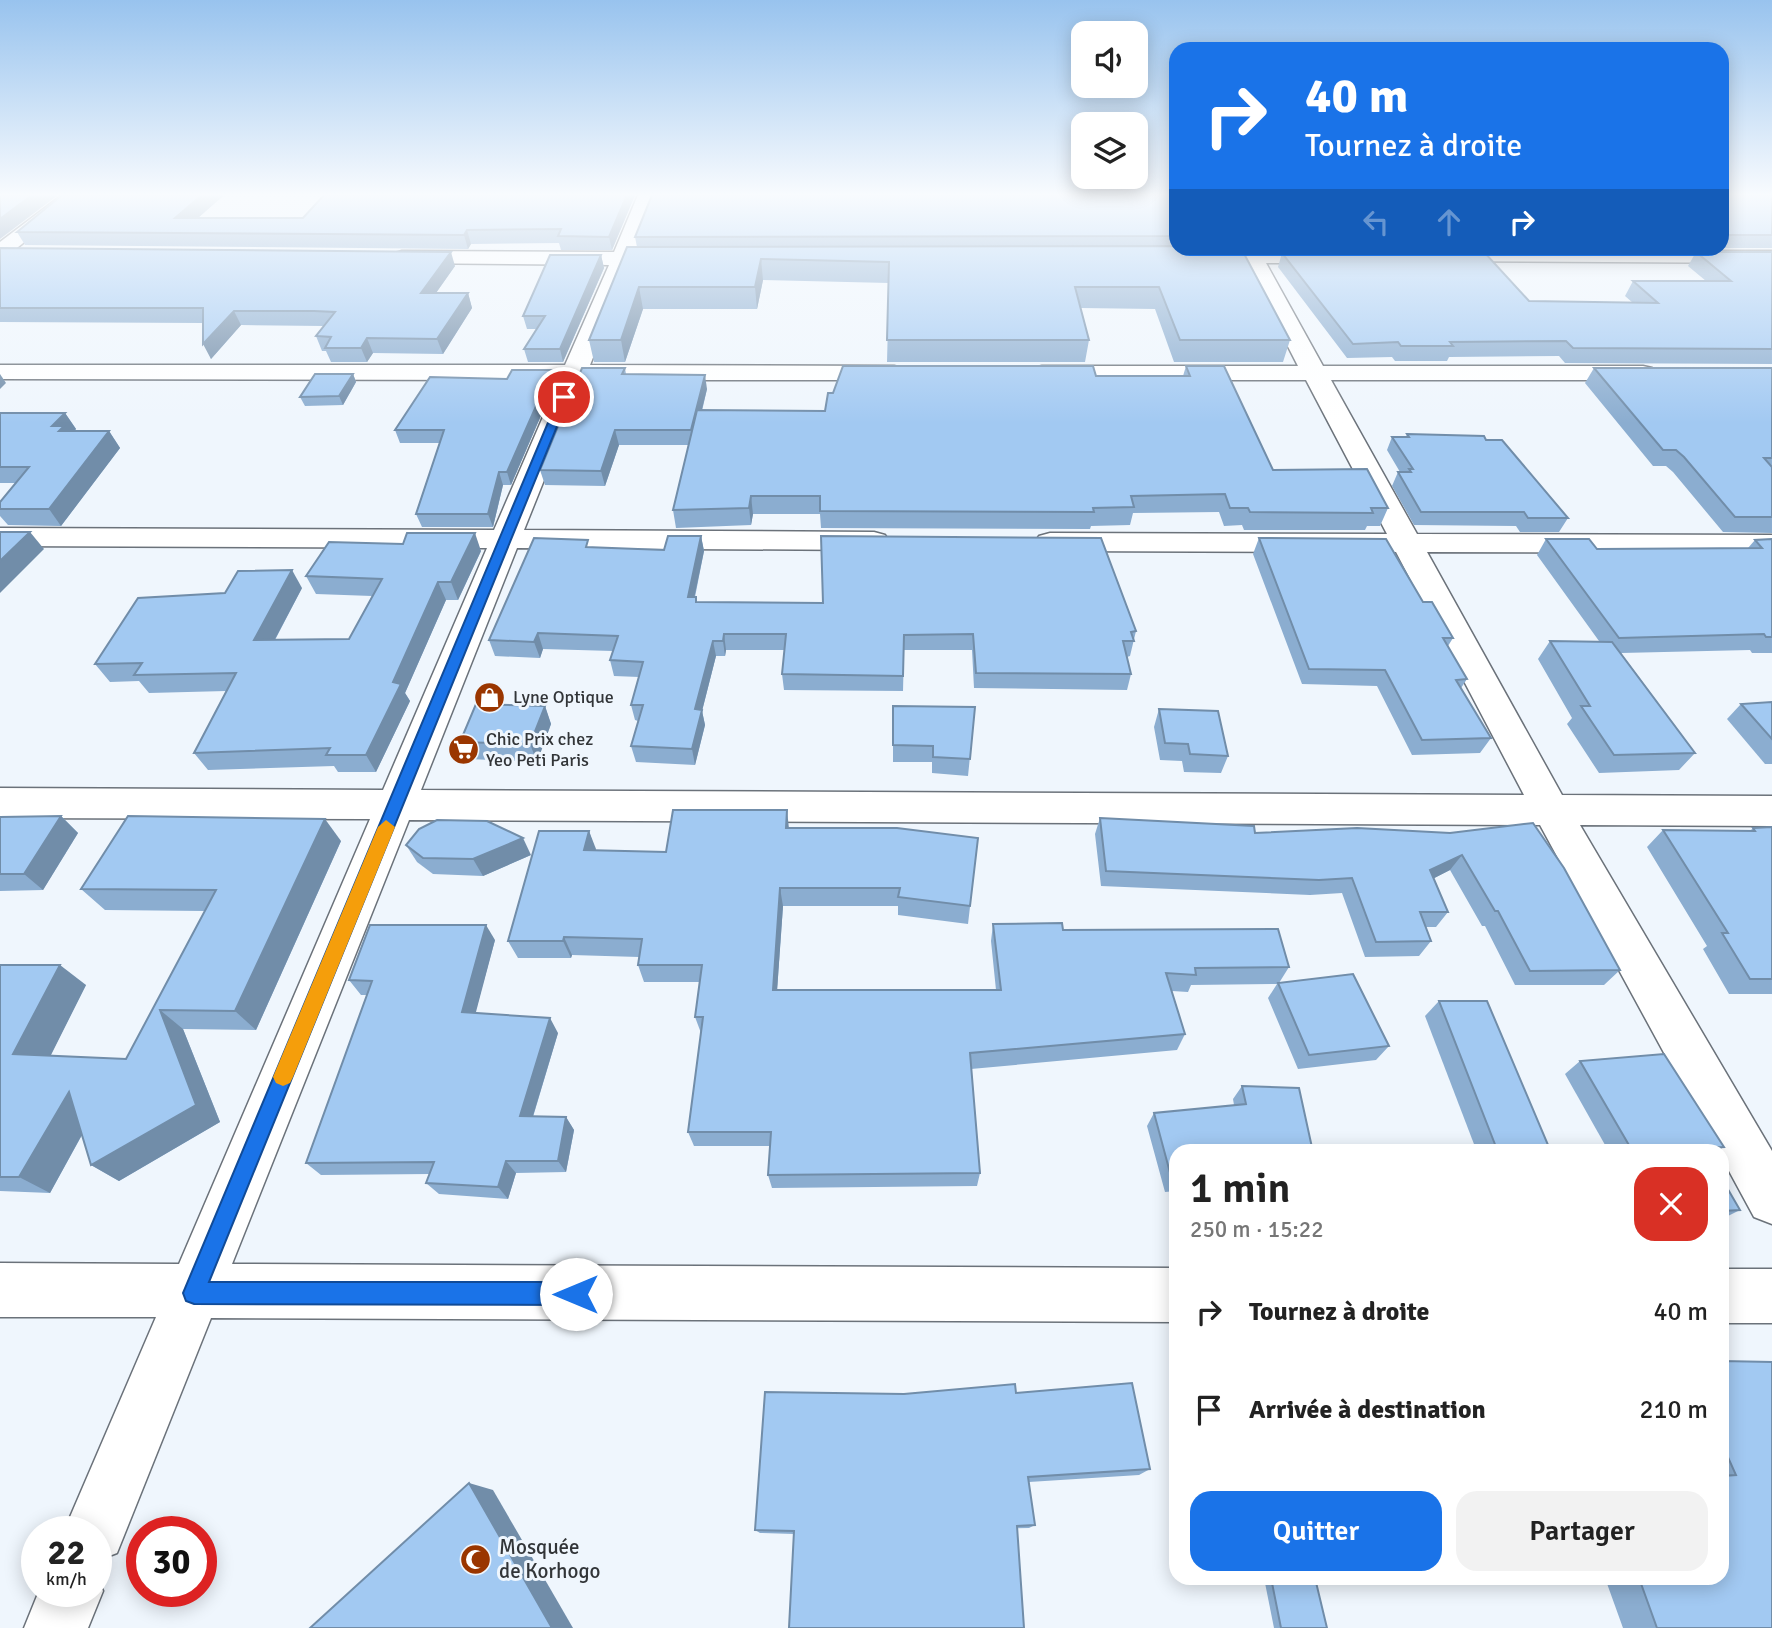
<!DOCTYPE html>
<html lang="fr">
<meta charset="utf-8">
<style>
body{margin:0;font-family:Signika,sans-serif;background:#f2f2f2;color:#222;height:100vh;display:flex;flex-direction:column;font-size:26px;white-space:nowrap}
*{box-sizing:border-box;margin:0}
p{font-size:23px;color:#767676}
.icon{flex:none;width:38px;height:38px;fill:none;stroke:currentColor;stroke-width:2;stroke-linecap:round;stroke-linejoin:round}
.map{position:relative;flex:1;overflow:hidden}
.side{position:absolute;left:1169px;top:1144px;width:560px;height:441px;display:flex;flex-direction:column;background:#fff;border-radius:21px;box-shadow:0 4px 18px #0003}
.side>*{flex:none}
.guide{position:absolute;left:1169px;top:42px;width:560px;height:214px;border-radius:21px;box-shadow:0 4px 18px #0003;background:#1a73e8;color:#fff;overflow:hidden}
.fabs{position:absolute;left:1071px;top:21px;display:grid;gap:14px}
.fabs a{display:grid;place-items:center;width:77px;height:77px;border-radius:14px;background:#fff;box-shadow:0 4px 18px #0003;font-size:35px}
.speed{position:absolute;left:21px;top:1516px;display:flex;gap:14px;font-size:35px;font-weight:700;text-align:center}
.speed>*{display:grid;place-content:center;width:91px;height:91px;border-radius:50%;background:#fff;box-shadow:0 4px 18px #0003;line-height:1}
.speed small{font-size:18px;font-weight:400}
.speed .limit{border:10px solid #d22;background:#fff;color:#111}
.pin{position:absolute;display:grid;place-items:center;width:60px;height:60px;color:#fff;margin:-30px;border:4px solid #fff;border-radius:50%;box-shadow:0 2px 7px #0007}
.me{position:absolute;width:77px;margin:-38px;rotate:270deg;stroke-linejoin:round;filter:drop-shadow(0 0 5px #0008)}
.turn{display:flex;align-items:center;gap:24px;height:147px;padding:0 21px;font-size:32px}
.turn .icon{width:91px;height:91px;stroke-width:2.5}
.turn b{display:block;font-size:49px;line-height:60px}
.lanes{display:flex;align-items:center;height:66px;padding:0 21px;background:#0003;justify-content:center;gap:35px;direction:ltr}
.lanes .off{opacity:.35}
.round{display:grid;place-items:center;flex:none;width:74px;height:74px;border-radius:21px;background:#f2f2f2}
.head{display:flex;align-items:center;justify-content:space-between;height:119px;padding:0 21px}
h1{font-size:42px;font-weight:600;line-height:52px}
.cta{display:flex;gap:14px;margin-top:auto;padding:14px 21px}
.cta a{flex:1;height:80px;border-radius:21px;background:#1a73e8;color:#fff;font-size:28px;font-weight:600;line-height:80px;text-align:center}
.cta a+a{background:#f2f2f2;color:#222}
ul{padding:0;list-style:none}
li{display:flex;align-items:center;gap:21px;height:98px;padding:0 21px}
li div{flex:1}
li b{display:block;font-size:26px}
li em{font-style:normal}
.map>svg:first-child{display:block}
.lines{fill:none;stroke-linecap:round;stroke-linejoin:round}
.minor-casing{stroke:#6b727a;stroke-width:3}
.minor{fill:#fff;fill-rule:evenodd}
.wall{fill:#8badd0}
.shaded-wall{fill:#718da9}
.building{fill:#a2c9f2;stroke:#718da9;stroke-width:2}
.route{fill:#1a73e8;stroke:#114b97;stroke-width:2}
.slow{fill:#f59e0b}
.labels{text-anchor:middle;dominant-baseline:central;stroke-width:6;stroke-linejoin:round;paint-order:stroke}
.poi-label{font-size:18px;fill:#323538;stroke:#eff6fd;text-anchor:start}
.near-poi-label{font-size:21px;fill:#323538;stroke:#eff6fd;text-anchor:start}
</style>
<div class="map">
<svg width="1772" height="1628" viewBox="0 0 1772 1628">
<rect width="100%" height="100%" fill="#eff6fd"/>
<g class="lines">
<defs>
<g id="minor">
<polygon points="62,195 83,195 7,256 0,258 0,242"/>
<polygon points="638,195 657,195 635,252 681,255 684,259 681,263 630,265 590,365 894,366 903,368 906,373 903,378 894,380 584,380 524,530 874,532 885,535 889,541 885,547 874,550 517,548 421,790 1524,795 1396,552 1050,551 1039,548 1035,542 1039,536 1050,533 1387,534 1306,380 1042,380 1033,378 1030,373 1033,368 1042,366 1298,366 1245,263 1193,263 1186,261 1183,257 1186,253 1238,251 1237,248 1339,253 1342,257 1339,261 1332,263 1266,263 1323,366 1643,366 1652,368 1655,373 1652,378 1643,380 1331,380 1417,534 1772,535 1772,553 1427,552 1562,795 1772,796 1772,826 1580,825 1772,1151 1772,1224 1754,1217 1722,1158 1722,1152 1718,1152 1540,825 409,820 232,1264 1176,1268 1176,1322 211,1318 117,1553 96,1561 96,1531 64,1531 156,1317 0,1317 0,1263 179,1264 370,819 0,818 0,788 383,790 487,548 0,546 0,528 494,530 559,380 0,379 0,365 565,365 609,265 402,263 395,261 392,257 395,253 402,251 614,252"/>
<polygon points="1435,251 1772,251 1772,263 1428,261 1425,257 1428,253"/>
<rect x="1722" y="1269" width="50" height="54"/>
<polygon points="96,1576 103,1591 88,1628 24,1628 39,1591 96,1591"/>
</g>
</defs>
<use href="#minor" class="minor-casing"/>
<use href="#minor" class="minor"/>
</g>
<g class="wall">
<polygon points="224,195 198,218 303,218 635,195 612,250 561,250 559,243 471,244 468,249 25,245 17,232"/>
<polygon points="1176,195 1176,248 1290,340 1283,362 1174,362 1155,309 1081,308 1089,340 1085,362 887,362 889,283 763,280 757,309 643,309 625,362 594,362 589,340 637,247 635,237"/>
<rect x="1722" y="195" width="50" height="53"/>
<polygon points="0,248 455,266 436,293 468,293 472,308 443,354 373,353 367,362 331,362 326,351 322,351 316,336 324,326 241,325 211,359 203,323 0,322"/>
<polygon points="1264,248 1463,248 1265,249"/>
<polygon points="1696,252 1772,252 1772,364 1565,363 1559,356 1449,357 1447,361 1395,361 1392,357 1347,358 1278,267 1282,253 1529,301 1633,303 1625,296 1633,281 1706,281 1688,266"/>
<polygon points="601,255 604,268 563,362 528,362 524,349 537,329 527,329 523,316"/>
<polygon points="1186,366 1273,470 1388,508 1380,526 1367,526 1365,530 1244,530 1242,525 1224,526 1219,512 1133,513 1130,525 1091,526 1090,529 821,528 820,514 753,514 751,525 676,528 673,510 689,445 619,445 605,486 545,485 540,470 625,368 626,374 707,389 702,411 825,411 1096,376 1183,376"/>
<polygon points="1594,368 1772,368 1772,533 1723,532 1673,472 1666,466 1653,466 1585,383"/>
<polygon points="353,374 356,382 343,405 305,406 300,397"/>
<polygon points="555,383 511,485 503,485 493,527 422,527 416,514 440,443 400,443 395,430"/>
<polygon points="0,413 65,413 76,429 74,431 109,431 120,448 61,526 8,525 0,516 0,502 16,483 0,483"/>
<polygon points="1407,434 1568,518 1559,532 1520,532 1516,526 1414,525 1392,486 1398,472 1400,472 1387,450 1392,437 1406,437"/>
<polygon points="701,536 704,551 695,597 697,602 1136,631 1130,656 1127,657 1131,674 1127,690 974,688 972,650 904,650 903,691 784,690 782,674 785,650 726,650 725,656 716,656 702,711 705,725 695,765 636,762 631,746 638,721 635,720 631,705 639,677 614,676 610,660 613,651 543,649 540,658 495,656 489,640 591,547 664,550"/>
<polygon points="1259,538 1423,602 1453,638 1448,646 1467,679 1461,688 1491,738 1480,753 1412,755 1377,686 1302,684 1253,554"/>
<polygon points="1546,539 1597,549 1748,548 1755,540 1772,539 1772,653 1752,653 1750,650 1621,653 1695,753 1679,770 1599,773 1567,724 1572,718 1538,659 1550,641 1599,641 1537,555"/>
<polygon points="481,551 458,600 446,600 405,693 410,701 376,772 338,772 334,766 208,770 194,753 226,691 149,693 139,681 110,682 95,664 302,588 275,640 349,639 372,596 316,594 306,576"/>
<polygon points="1772,702 1772,764 1765,764 1727,719 1741,704"/>
<polygon points="545,706 551,724 537,762 468,759 460,742"/>
<polygon points="893,706 975,707 968,776 932,773 932,762 893,762"/>
<polygon points="1159,709 1228,756 1221,773 1184,772 1182,761 1160,760 1154,727"/>
<polygon points="61,816 78,833 43,890 0,891 0,817"/>
<polygon points="1100,818 1255,833 1450,833 1620,970 1604,985 1515,985 1485,926 1482,926 1450,870 1434,878 1448,912 1436,927 1426,927 1431,941 1419,956 1365,957 1342,893 1310,895 1101,886 1095,834"/>
<polygon points="1772,827 1772,994 1729,994 1703,949 1707,946 1647,847 1663,830 1750,831 1753,828"/>
<polygon points="789,828 978,838 968,924 898,915 898,906 783,906 777,990 996,990 991,941 993,924 1063,930 1289,967 1279,983 1389,1046 1376,1060 1298,1069 1268,998 1277,984 1191,985 1188,992 1172,991 1185,1034 1177,1050 971,1069 980,1173 977,1186 772,1188 768,1175 770,1146 694,1146 688,1132 701,1033 695,1017 700,982 644,982 638,965 639,957 572,955 571,958 518,958 508,941 589,831 595,850 666,852"/>
<polygon points="341,841 256,1030 183,1029 220,1122 119,1181 91,1165 82,1135 50,1193 0,1191 0,965 86,985 50,1056 126,1059 205,911 105,910 81,889"/>
<polygon points="406,845 531,855 483,876 433,874 417,862"/>
<polygon points="495,940 475,1013 558,1033 533,1117 566,1117 574,1130 566,1172 516,1173 508,1199 439,1194 426,1183 430,1174 321,1175 306,1163 367,995 361,995 349,980"/>
<polygon points="1439,1001 1551,1152 1477,1152 1425,1016"/>
<polygon points="1580,1061 1724,1147 1715,1152 1609,1152 1565,1074"/>
<polygon points="1242,1086 1313,1152 1176,1152 1176,1191 1165,1192 1147,1126 1154,1113 1234,1105 1233,1099"/>
<polygon points="1722,1179 1740,1210 1722,1219"/>
<polygon points="1722,1361 1772,1628 1623,1628 1605,1578 1722,1578"/>
<polygon points="904,1394 1150,1469 1139,1475 1029,1482 1035,1525 1029,1528 794,1534 760,1533 755,1530"/>
<polygon points="1264,1578 1315,1578 1327,1628 1274,1628"/>
</g>
<g class="shaded-wall">
<polygon points="32,195 58,195 0,239 0,219"/>
<polygon points="202,195 224,195 182,232 175,218"/>
<polygon points="627,195 635,195 612,250 609,237"/>
<polygon points="467,230 471,244 468,249 464,235"/>
<polygon points="451,252 455,266 426,307 421,293"/>
<polygon points="601,255 604,268 563,362 560,349"/>
<polygon points="761,259 763,280 757,309 755,287"/>
<polygon points="639,287 643,309 625,362 621,340"/>
<polygon points="468,293 472,308 443,354 437,339"/>
<polygon points="234,311 241,325 211,359 203,344"/>
<polygon points="367,338 373,353 367,362 361,348"/>
<polygon points="552,370 555,383 511,485 507,472"/>
<polygon points="0,374 6,383 0,389"/>
<polygon points="353,374 356,382 343,405 339,396"/>
<polygon points="705,375 707,389 693,445 691,430"/>
<polygon points="65,413 76,429 70,436 75,443 52,426"/>
<polygon points="615,430 619,445 605,486 601,471"/>
<polygon points="109,431 120,448 61,526 49,509"/>
<polygon points="499,472 503,485 493,527 488,514"/>
<polygon points="751,496 753,514 751,525 749,508"/>
<polygon points="30,532 44,549 0,593 0,561"/>
<polygon points="475,533 481,551 458,600 451,582"/>
<polygon points="701,536 704,551 691,613 688,597"/>
<polygon points="292,570 302,588 265,658 254,640"/>
<polygon points="438,582 446,600 405,693 410,701 376,772 366,755 393,682"/>
<polygon points="538,633 543,649 540,658 534,642"/>
<polygon points="724,634 726,650 725,656 723,641"/>
<polygon points="713,641 716,656 702,711 705,725 695,765 692,749 695,709"/>
<polygon points="545,706 551,724 537,762 530,744"/>
<polygon points="787,810 789,829 786,828"/>
<polygon points="61,816 78,833 43,890 24,874"/>
<polygon points="325,819 341,841 256,1030 235,1011"/>
<polygon points="589,831 596,849 591,868 584,850"/>
<polygon points="523,838 531,855 483,876 473,859"/>
<polygon points="1462,855 1450,870 1419,886 1430,870"/>
<polygon points="780,888 783,906 776,1006 773,990"/>
<polygon points="486,925 495,940 472,1027 462,1012"/>
<polygon points="564,937 572,955 571,958 563,941"/>
<polygon points="60,965 86,985 42,1073 13,1054"/>
<polygon points="160,1010 183,1029 220,1122 119,1181 91,1165"/>
<polygon points="550,1018 558,1033 529,1129 520,1116"/>
<polygon points="69,1092 96,1109 50,1193 19,1177"/>
<polygon points="566,1117 574,1130 566,1172 558,1161"/>
<polygon points="506,1161 516,1173 508,1199 498,1187"/>
<polygon points="469,1483 493,1490 573,1628 552,1628"/>
</g>
<g class="building">
<polygon points="0,195 32,195 0,219"/>
<polygon points="62,195 202,195 175,218 303,218 324,195 627,195 609,237 558,236 561,229 467,230 464,235 17,232"/>
<polygon points="652,195 1176,195 1176,236 635,237"/>
<rect x="1722" y="195" width="50" height="40"/>
<polygon points="1176,246 1176,248 1241,248 1290,340 1180,340 1159,287 1075,287 1089,340 887,340 889,262 761,259 755,287 639,287 621,340 589,340 627,247"/>
<polygon points="0,248 451,252 421,293 468,293 437,339 367,338 361,348 325,348 331,337 316,336 335,312 314,311 234,311 203,344 203,308 0,308"/>
<polygon points="1484,252 1529,301 1658,303 1633,281 1731,281 1696,252 1772,252 1772,349 1573,348 1566,341 1450,342 1453,346 1401,346 1398,342 1353,344 1282,253"/>
<polygon points="550,255 601,255 560,349 524,349 545,316 523,316"/>
<polygon points="843,366 1093,366 1096,376 1190,376 1186,366 1224,366 1273,470 1367,469 1388,508 1371,508 1373,513 1250,512 1248,508 1230,508 1225,494 1131,496 1134,507 1093,508 1094,512 820,511 820,496 751,496 749,508 673,510 697,410 825,411 828,393 833,393"/>
<polygon points="582,368 625,368 622,374 705,375 691,430 615,430 601,471 540,470"/>
<polygon points="1594,368 1772,368 1772,458 1764,458 1772,467 1772,517 1735,517 1684,457 1676,450 1663,450"/>
<polygon points="512,370 552,370 507,472 499,472 488,514 416,514 444,430 395,430 430,377 507,379"/>
<polygon points="315,374 353,374 339,396 300,397"/>
<polygon points="0,413 65,413 52,426 64,426 59,431 109,431 49,509 0,509 0,502 29,467 0,467"/>
<polygon points="1407,434 1484,436 1486,440 1502,440 1568,518 1528,518 1524,512 1421,512 1398,472 1411,472 1409,469 1413,469 1392,437 1409,437"/>
<polygon points="0,532 30,532 0,561"/>
<polygon points="407,533 475,533 451,582 438,582 393,682 401,684 366,755 326,755 330,748 194,753 236,673 134,675 142,663 95,664 138,598 225,593 238,571 292,570 254,640 349,639 382,579 306,576 329,542 403,544"/>
<polygon points="668,536 701,536 688,597 696,597 696,602 823,603 821,536 1101,538 1136,631 1131,632 1134,641 1123,641 1131,674 976,673 973,634 904,635 903,676 782,674 786,634 724,634 723,641 713,641 695,709 702,710 692,749 631,746 643,705 631,705 643,662 610,660 618,636 538,633 534,642 489,640 534,538 588,540 586,547 664,550"/>
<polygon points="1259,538 1386,539 1423,602 1432,602 1453,638 1443,638 1467,679 1456,680 1491,738 1422,740 1385,670 1309,669"/>
<polygon points="1546,539 1589,539 1597,549 1762,548 1755,540 1772,539 1772,637 1766,637 1764,634 1619,638"/>
<polygon points="1550,641 1612,642 1695,753 1614,755 1581,706 1590,706"/>
<polygon points="1772,702 1772,739 1741,704"/>
<polygon points="476,704 545,706 530,744 460,742"/>
<polygon points="893,706 975,707 970,759 933,757 933,746 893,745"/>
<polygon points="1159,709 1218,711 1228,756 1190,754 1188,744 1165,743"/>
<polygon points="673,810 787,810 786,828 897,828 978,838 970,906 898,897 900,888 780,888 773,990 1001,990 993,924 1062,923 1063,930 1278,929 1289,967 1195,968 1196,975 1166,973 1185,1034 970,1053 980,1173 768,1175 771,1132 688,1132 703,1017 695,1017 702,965 638,965 642,939 564,937 563,941 508,941 539,831 589,831 584,850 666,852"/>
<polygon points="61,816 24,874 0,874 0,817"/>
<polygon points="128,816 325,819 235,1011 160,1010 196,1105 91,1165 69,1092 19,1177 0,1177 0,965 60,965 13,1054 126,1059 216,890 81,889"/>
<polygon points="1100,818 1254,826 1255,833 1357,828 1450,833 1533,823 1564,868 1620,970 1530,971 1498,911 1495,911 1462,855 1430,870 1448,912 1420,912 1431,941 1376,942 1352,878 1319,880 1106,871"/>
<polygon points="437,820 487,821 523,838 473,859 423,858 406,845 419,829"/>
<polygon points="1772,827 1772,979 1750,979 1722,933 1728,933 1663,830 1755,831 1753,828"/>
<polygon points="370,925 486,925 462,1012 550,1018 520,1116 566,1117 558,1161 506,1161 498,1187 426,1183 434,1162 306,1163 372,981 349,980"/>
<polygon points="1353,974 1389,1046 1309,1055 1278,983"/>
<polygon points="1439,1001 1487,1001 1551,1152 1498,1152"/>
<polygon points="1664,1054 1724,1147 1704,1148 1706,1152 1633,1152 1580,1061"/>
<polygon points="1242,1086 1299,1088 1313,1152 1176,1152 1176,1180 1172,1180 1154,1113 1246,1104"/>
<polygon points="1722,1179 1740,1210 1722,1211"/>
<polygon points="1722,1361 1772,1362 1772,1628 1657,1628 1639,1578 1722,1578 1722,1476 1736,1475 1722,1444"/>
<polygon points="1132,1383 1150,1469 1028,1477 1035,1525 1017,1526 1024,1628 789,1628 794,1531 755,1530 765,1392 904,1394 1015,1384 1016,1393"/>
<polygon points="469,1483 552,1628 310,1628"/>
<polygon points="1271,1578 1315,1578 1327,1628 1281,1628"/>
</g>
<linearGradient id="sky" x2="0" y2="1"><stop stop-color="#98c3ee"/><stop offset="0.46" stop-color="#f8fbfe"/><stop offset="1" stop-color="#f8fbfe" stop-opacity="0"/></linearGradient>
<rect width="1772" height="423" fill="url(#sky)"/>
<polygon class="route" points="560,394 569,397 209,1282 576,1282 584,1286 587,1294 584,1301 576,1305 194,1304 186,1301 183,1293"/>
<polygon class="slow" points="386,820 395,827 293,1077 290,1083 283,1086 276,1083 273,1077 378,827"/>
<defs>
<symbol id="shop-disc" viewBox="-11 -11 22 22"><circle r="9.5" fill="#9a3600" stroke="#eff6fd"/><path d="M-5-2.5h2.3a2.7 3.5 0 0 1 5.4 0H5L5.5 6h-11ZM-1.5-2.5h3a1.5 2.3 0 0 0-3 0Z" fill="#fff"/></symbol>
<symbol id="supermarket-disc" viewBox="-11 -11 22 22"><circle r="9.5" fill="#9a3600" stroke="#eff6fd"/><path d="M-6-5.5h2.5l.6 2H6L4.5 2H-2.5L-4.4-4H-6ZM-1.5 3.2a1.3 1.3 0 1 0 .1 0ZM3 3.2a1.3 1.3 0 1 0 .1 0Z" fill="#fff"/></symbol>
<symbol id="mosque-disc" viewBox="-11 -11 22 22"><circle r="9.5" fill="#9a3600" stroke="#eff6fd"/><path d="M3.5-4.9A6 6 0 1 0 3.5 4.9A5 5 0 1 1 3.5-4.9Z" fill="#fff"/></symbol>
</defs>
<g fill-rule="evenodd">
<use href="#shop-disc" x="472" y="680" width="35" height="35"/>
<use href="#supermarket-disc" x="446" y="732" width="35" height="35"/>
<use href="#mosque-disc" x="458" y="1542" width="35" height="35"/>
</g>
<g class="labels">
<g class="poi-label">
<text x="513" y="697">Lyne Optique</text>
<text x="486" y="739">Chic Prix chez<tspan x="486" dy="21">Yeo Peti Paris</tspan></text>
</g>
<g class="near-poi-label">
<text x="499" y="1547">Mosquée<tspan x="499" dy="24">de Korhogo</tspan></text>
</g>
</g>
</svg>
<div class="fabs">
<a><svg class="icon" aria-label="sound" viewBox="0 0 24 24"><path d="M4 9h4l5-4v14l-5-4H4zM17 9q2 3 0 6"/></svg></a>
<a><svg class="icon" aria-label="layers" viewBox="0 0 24 24"><path d="M12 4l9 5-9 5-9-5zM3 14l9 5 9-5"/></svg></a>
</div>
<div class="speed"><div>22<small>km/h</small></div><div class="limit">30</div></div>
<div class="pin" style="left:564px;top:397px;background:#d93025"><svg class="icon" aria-label="arrive" viewBox="0 0 24 24"><path d="M6 21V4h12l-3 4 3 4H6"/></svg></div>
<svg class="me" style="left:576px;top:1294px" viewBox="-20 -20 40 40"><circle r="19" fill="#fff"/><path d="M0-13L10 11 0 6-10 11z" fill="#1a73e8"/></svg>
<div class="guide">
<div class="turn"><svg class="icon" aria-label="right" viewBox="0 0 24 24"><path d="M7 20v-9h11M14 6l5 5-5 5"/></svg><div><b>40 m</b>Tournez à droite</div></div>
<div class="lanes"><svg class="icon off" aria-label="left" viewBox="0 0 24 24"><path d="M17 20v-9H6M10 6l-5 5 5 5"/></svg><svg class="icon off" aria-label="ahead" viewBox="0 0 24 24"><path d="M12 20V5M6 11l6-6 6 6"/></svg><svg class="icon" aria-label="right" viewBox="0 0 24 24"><path d="M7 20v-9h11M14 6l5 5-5 5"/></svg></div>
</div>
<section class="side">
<div class="head"><div><h1>1 min</h1><p>250 m · 15:22</p></div><a class="round" style="background:#d93025;color:#fff"><svg class="icon" aria-label="close" viewBox="0 0 24 24"><path d="M6 6l12 12M18 6L6 18"/></svg></a></div>
<ul>
<li><svg class="icon" aria-label="right" viewBox="0 0 24 24"><path d="M7 20v-9h11M14 6l5 5-5 5"/></svg><div><b>Tournez à droite</b></div><em>40 m</em></li>
<li><svg class="icon" aria-label="arrive" viewBox="0 0 24 24"><path d="M6 21V4h12l-3 4 3 4H6"/></svg><div><b>Arrivée à destination</b></div><em>210 m</em></li>
</ul>
<div class="cta"><a>Quitter</a><a>Partager</a></div>
</section>
</div>
